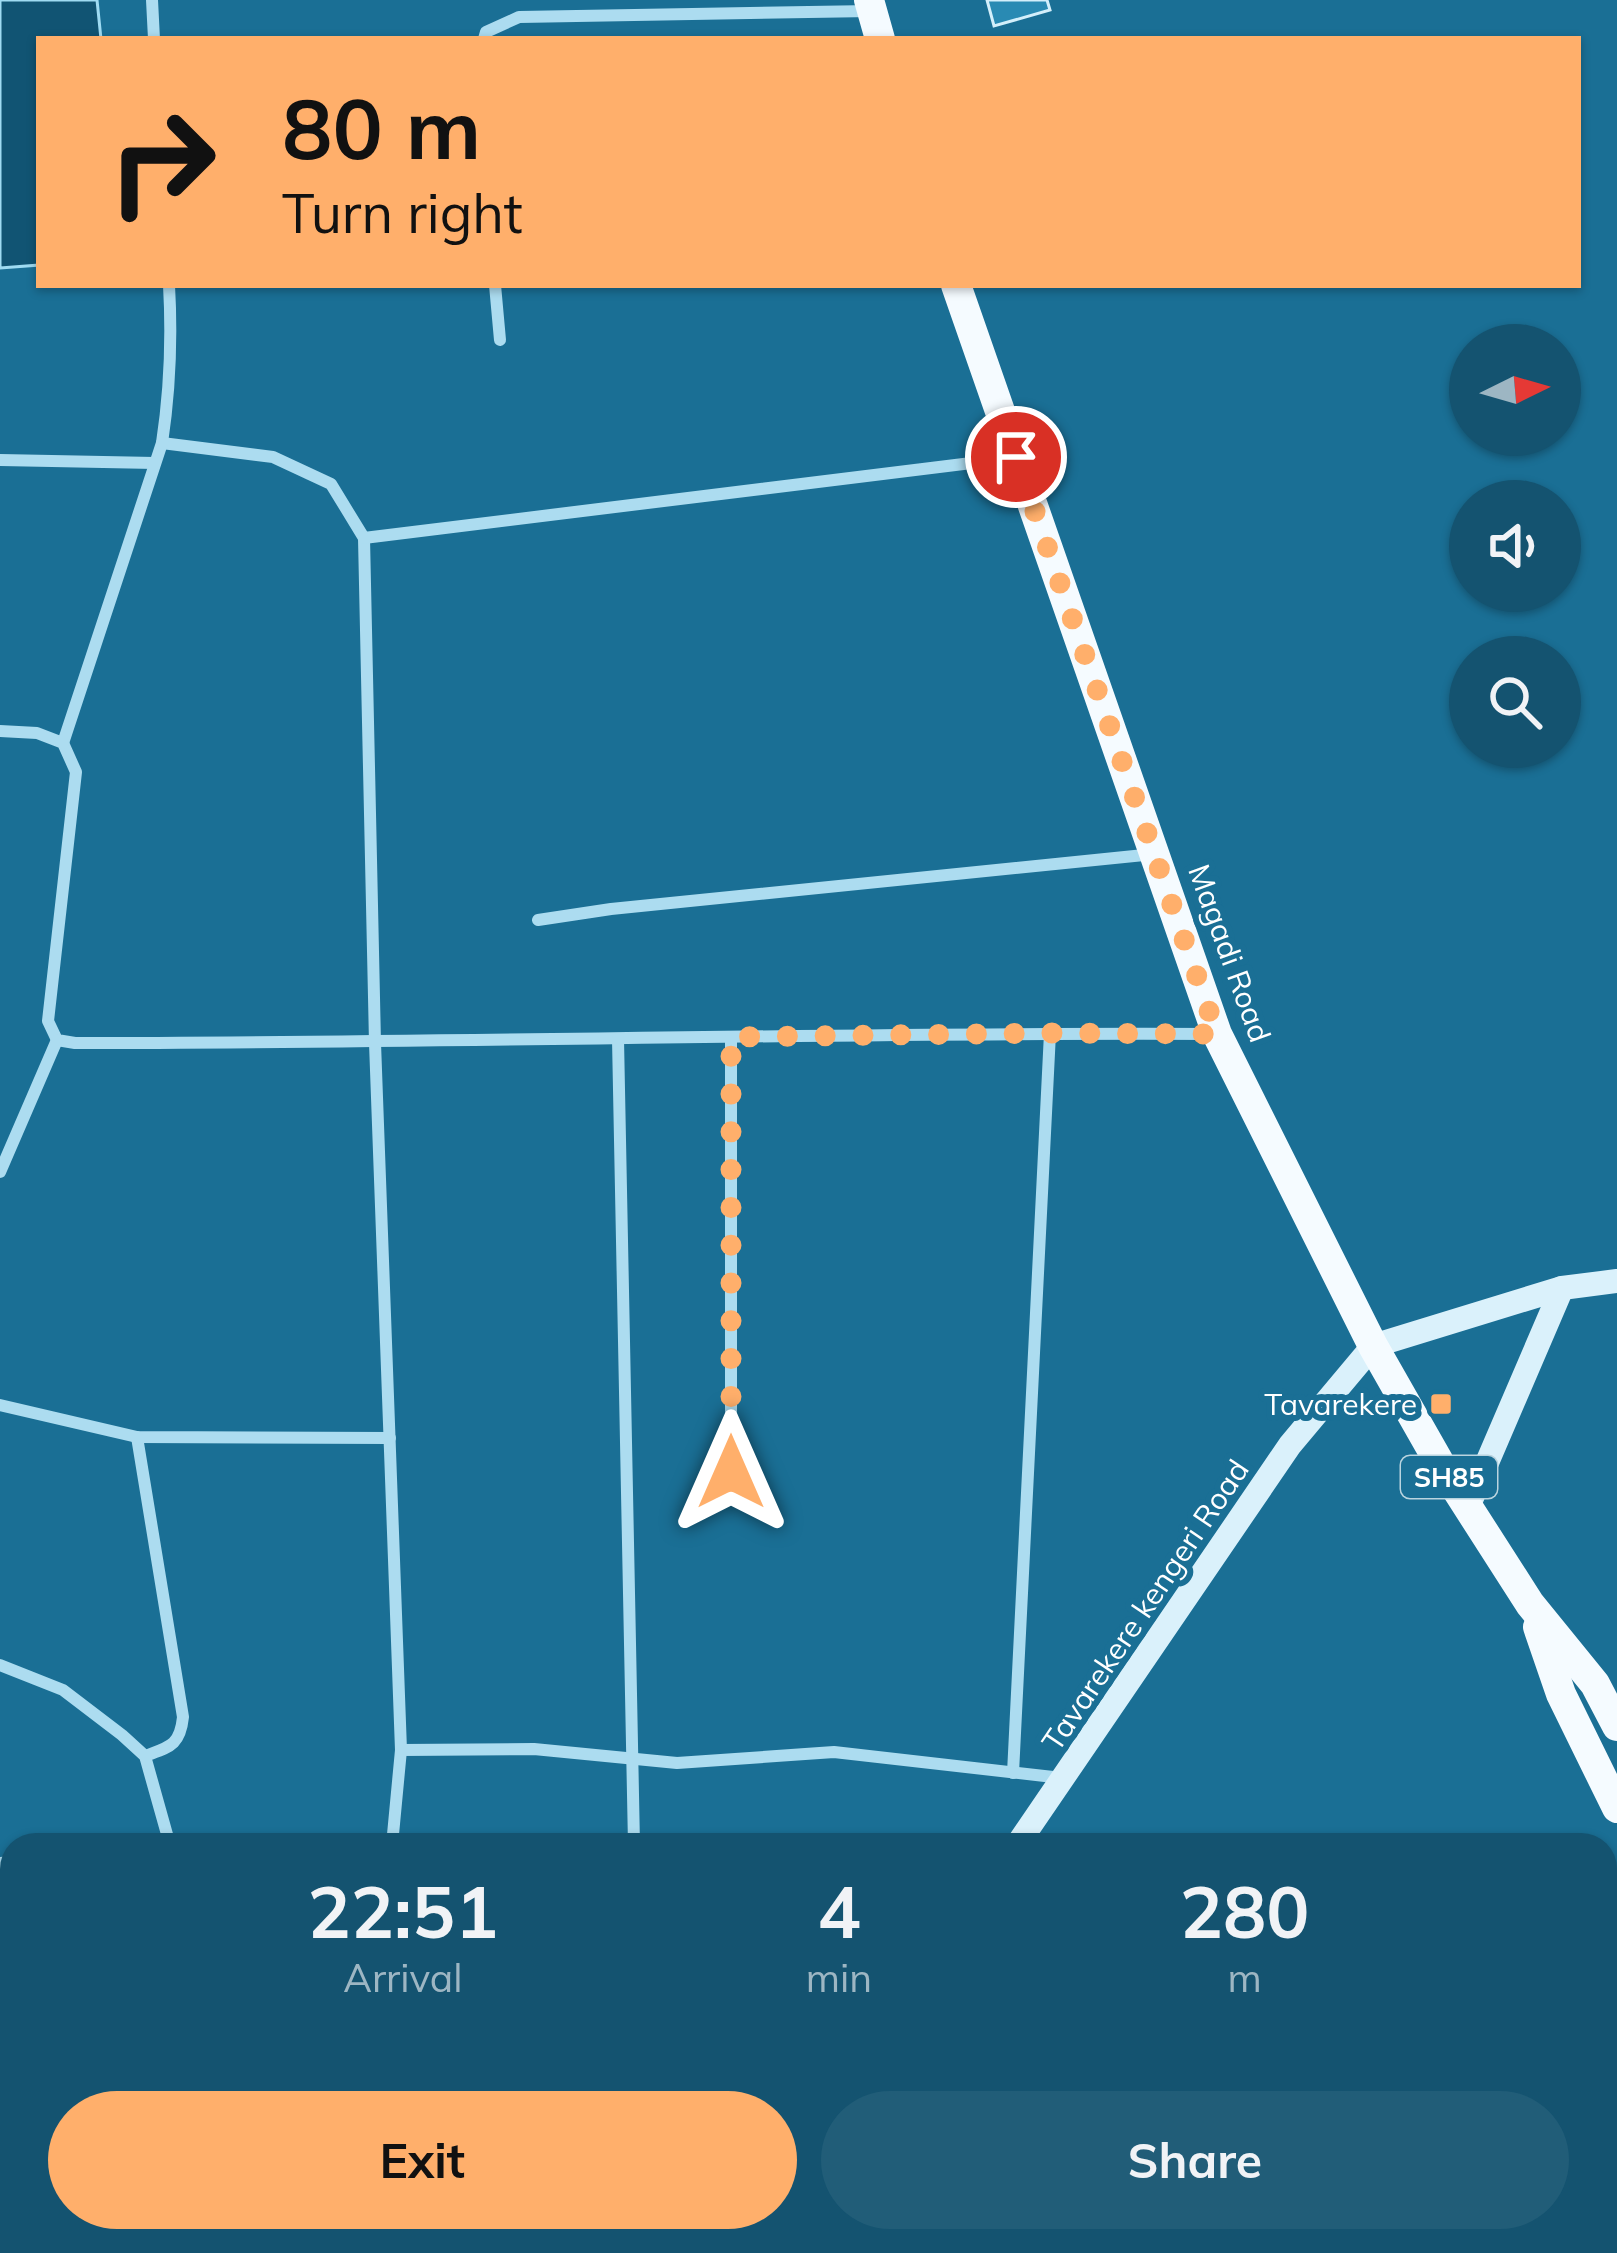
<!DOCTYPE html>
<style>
body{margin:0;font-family:Mulish,sans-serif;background:#215d78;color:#f1f3f6;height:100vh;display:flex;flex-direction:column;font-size:45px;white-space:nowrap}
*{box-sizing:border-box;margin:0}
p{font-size:39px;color:#9db6c3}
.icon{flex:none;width:66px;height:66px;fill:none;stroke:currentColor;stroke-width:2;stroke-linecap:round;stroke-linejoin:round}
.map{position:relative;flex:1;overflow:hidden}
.sheet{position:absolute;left:0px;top:1833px;width:1617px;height:420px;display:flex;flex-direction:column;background:#145370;border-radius:36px 36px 0 0;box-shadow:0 3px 9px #0004}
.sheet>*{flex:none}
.hud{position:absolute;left:36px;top:36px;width:1545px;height:252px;border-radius:0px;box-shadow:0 3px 9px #0004;background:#ffaf6b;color:#111;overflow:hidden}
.needle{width:78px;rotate:85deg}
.tools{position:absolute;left:1449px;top:324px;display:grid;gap:24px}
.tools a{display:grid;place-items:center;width:132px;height:132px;border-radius:50%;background:#145370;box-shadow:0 3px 9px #0004;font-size:60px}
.pin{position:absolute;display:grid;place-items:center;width:102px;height:102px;color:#fff;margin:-51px;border:6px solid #fff;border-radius:50%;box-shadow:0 3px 12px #0007}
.me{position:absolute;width:132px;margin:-66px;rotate:0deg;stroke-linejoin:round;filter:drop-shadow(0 0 9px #0008)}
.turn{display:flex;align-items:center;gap:42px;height:252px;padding:0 48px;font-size:54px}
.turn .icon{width:156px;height:156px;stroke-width:2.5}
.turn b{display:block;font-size:84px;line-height:102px}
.eta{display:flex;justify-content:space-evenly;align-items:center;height:204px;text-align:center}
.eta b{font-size:72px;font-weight:700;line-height:84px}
.cta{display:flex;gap:24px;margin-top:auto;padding:24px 48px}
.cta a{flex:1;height:138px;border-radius:72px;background:#ffaf6b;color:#111;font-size:48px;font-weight:700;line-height:138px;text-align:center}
.cta a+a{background:#215d78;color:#f1f3f6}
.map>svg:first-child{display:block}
.water{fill:#115473;stroke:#9fdbf2;stroke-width:3}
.building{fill:#298ab3;stroke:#d3effb;stroke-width:3}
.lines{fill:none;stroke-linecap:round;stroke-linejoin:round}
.street{stroke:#acdcf0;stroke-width:12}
.secondary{stroke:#daf1fb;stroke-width:24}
.primary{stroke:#f5fbff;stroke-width:30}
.route{stroke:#ffaf6b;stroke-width:21;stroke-dasharray:0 37.8}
.poi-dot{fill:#ffaf6b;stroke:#1a6f95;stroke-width:4.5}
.labels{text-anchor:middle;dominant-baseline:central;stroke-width:12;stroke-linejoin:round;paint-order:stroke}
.shield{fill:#1a6f95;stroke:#bad4df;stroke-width:3}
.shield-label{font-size:27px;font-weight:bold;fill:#fff}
.street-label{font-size:30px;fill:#fff;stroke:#1a6f95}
.poi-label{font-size:30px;fill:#fff;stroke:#1a6f95;text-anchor:end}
</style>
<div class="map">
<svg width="1617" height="2253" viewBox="0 0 1617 2253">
<rect width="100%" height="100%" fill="#1a6f95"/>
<polygon class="water" points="0,0 97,0 101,39 39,39 39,265 0,268"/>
<polygon class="building" points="987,0 1047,0 1050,10 994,26"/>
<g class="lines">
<g class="street">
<polyline points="152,0 154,39"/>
<polyline points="484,39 486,32 519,17 871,11"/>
<polyline points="495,285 500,340"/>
<polyline points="162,443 273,457 331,484 364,538 375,1043 401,1750"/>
<polyline points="0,460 155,463"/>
<polyline points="364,538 1012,458"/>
<path d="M0 731 37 733 63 743 76 772 48 1021 57 1040 75 1043C456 1043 836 1032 1217 1034"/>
<path d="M63 743 162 443C170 390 172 338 169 285"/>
<polyline points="538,920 611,909 1154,854"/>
<polyline points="731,1038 731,1471"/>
<polyline points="618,1039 634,1845"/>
<polyline points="0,1172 57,1040"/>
<polyline points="0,1405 137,1437 390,1438"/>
<path d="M137 1437 183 1717C180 1746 169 1747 145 1756"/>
<polyline points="0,1665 63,1690 122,1735 145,1756 170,1845"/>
<polyline points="1013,1773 1050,1033"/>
<polyline points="392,1845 401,1750 534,1749 677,1763 834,1752 1062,1778"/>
<polyline points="0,1863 12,1862"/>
<polyline points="0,2058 12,2055"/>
<polyline points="0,2222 12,2223"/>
<polyline points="341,2241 341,2253"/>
</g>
<g class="secondary">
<polyline points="1468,1507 1562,1288"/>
<polyline points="1017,1845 1290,1445 1373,1346 1562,1288 1617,1281"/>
<polyline points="783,2253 788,2241"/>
</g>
<g class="primary">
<polyline points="869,0 880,39"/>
<polyline points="956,285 1217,1034 1373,1346 1439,1462 1530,1604 1595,1684 1617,1726"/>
<polyline points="1538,1627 1561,1694 1617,1808"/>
</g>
</g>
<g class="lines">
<polyline class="route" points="731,1472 731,1037 1050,1033 1217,1034 1016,457"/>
</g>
<rect class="poi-dot" x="1429" y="1392" width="24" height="24" rx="6"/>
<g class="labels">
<rect class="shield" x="1401" y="1456" width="96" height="42" rx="9"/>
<g class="shield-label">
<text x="1449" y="1477">SH85</text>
</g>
<g class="street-label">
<text transform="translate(1230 953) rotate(70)">Magadi Road</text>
<text transform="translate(1145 1605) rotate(-56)">Tavarekere kengeri Road</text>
</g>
<g class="poi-label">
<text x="1417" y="1404">Tavarekere</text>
</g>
</g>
</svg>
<div class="tools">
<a><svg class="needle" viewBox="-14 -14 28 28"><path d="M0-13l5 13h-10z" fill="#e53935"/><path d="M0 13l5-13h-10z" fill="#9db6c3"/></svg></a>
<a><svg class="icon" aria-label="sound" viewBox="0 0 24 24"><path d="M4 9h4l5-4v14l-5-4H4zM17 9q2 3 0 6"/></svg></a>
<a><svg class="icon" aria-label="search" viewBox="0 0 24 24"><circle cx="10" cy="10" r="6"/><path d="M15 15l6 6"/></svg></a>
</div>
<div class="pin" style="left:1016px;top:457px;background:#d93025"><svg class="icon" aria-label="arrive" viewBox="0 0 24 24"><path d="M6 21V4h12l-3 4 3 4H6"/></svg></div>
<svg class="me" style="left:731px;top:1472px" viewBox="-20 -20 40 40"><path d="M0-17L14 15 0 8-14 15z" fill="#ffaf6b" stroke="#fff" stroke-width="4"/></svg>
<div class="hud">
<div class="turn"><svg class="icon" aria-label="right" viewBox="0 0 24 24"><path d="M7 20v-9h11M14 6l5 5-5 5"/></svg><div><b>80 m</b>Turn right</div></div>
</div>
<section class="sheet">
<div class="eta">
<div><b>22:51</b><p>Arrival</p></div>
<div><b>4</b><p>min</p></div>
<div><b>280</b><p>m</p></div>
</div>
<div class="cta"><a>Exit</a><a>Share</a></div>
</section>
</div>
